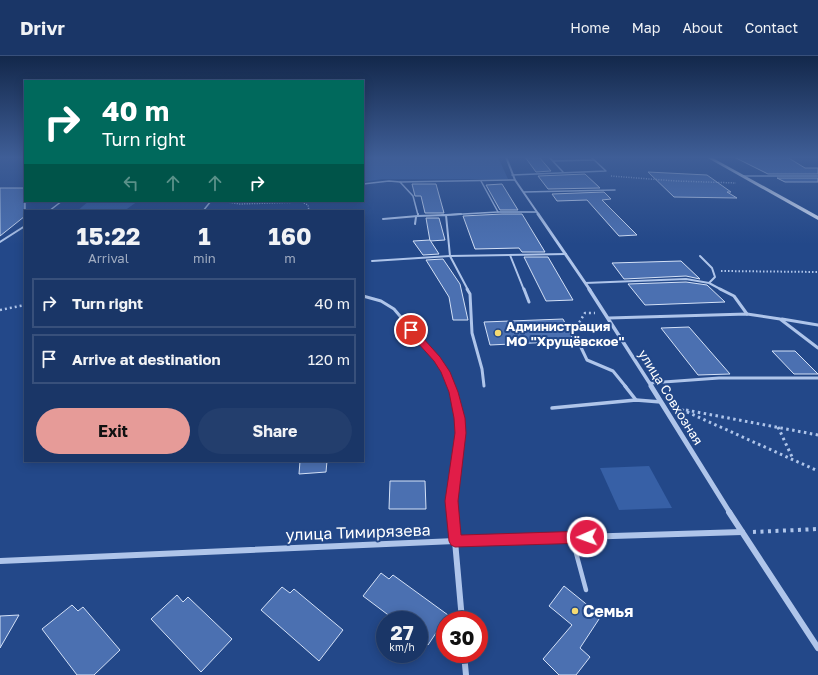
<!DOCTYPE html>
<meta charset="utf-8">
<style>
body{margin:0;font-family:"Golos Text",sans-serif;background:#233e6d;color:#f1f3f6;height:100vh;display:flex;flex-direction:column;font-size:15px;white-space:nowrap}
*{box-sizing:border-box;margin:0}
p{font-size:13px;color:#9fabc0}
.icon{flex:none;width:22px;height:22px;fill:none;stroke:currentColor;stroke-width:2;stroke-linecap:round;stroke-linejoin:round}
.map{position:relative;flex:1;overflow:hidden}
.side{position:absolute;left:24px;top:154px;width:340px;height:252px;display:flex;flex-direction:column;background:#1a3667;border-radius:0px;box-shadow:0 2px 10px #0003,0 0 0 1px #38507b}
.side>*{flex:none}
.hud{position:absolute;left:24px;top:24px;width:340px;height:122px;border-radius:0px;box-shadow:0 2px 10px #0003,0 0 0 1px #38507b;background:#00695c;color:#fff;overflow:hidden}
.speed{position:absolute;left:376px;top:555px;display:flex;gap:8px;font-size:20px;font-weight:700;text-align:center}
.speed>*{display:grid;place-content:center;width:52px;height:52px;border-radius:50%;background:#1a3667;box-shadow:0 2px 10px #0003,0 0 0 1px #38507b;line-height:1}
.speed small{font-size:10px;font-weight:400}
.speed .limit{border:6px solid #d22;background:#fff;color:#111}
.pin{position:absolute;display:grid;place-items:center;width:34px;height:34px;color:#fff;margin:-17px;border:2px solid #fff;border-radius:50%;box-shadow:0 1px 4px #0007}
.me{position:absolute;width:44px;margin:-22px;rotate:268deg;stroke-linejoin:round;filter:drop-shadow(0 0 3px #0008)}
.turn{display:flex;align-items:center;gap:14px;height:84px;padding:0 12px;font-size:18px}
.turn .icon{width:52px;height:52px;stroke-width:2.5}
.turn b{display:block;font-size:28px;line-height:34px}
.lanes{display:flex;align-items:center;height:38px;padding:0 12px;background:#0003;justify-content:center;gap:20px;direction:ltr}
.lanes .off{opacity:.35}
.eta{display:flex;justify-content:space-evenly;align-items:center;height:68px;text-align:center}
.eta b{font-size:24px;font-weight:700;line-height:28px}
.primary-button{display:flex;gap:8px;margin-top:auto;padding:8px 12px}
.primary-button a{flex:1;height:46px;border-radius:24px;background:#e69b98;color:#111;font-size:16px;font-weight:700;line-height:46px;text-align:center}
.primary-button a+a{background:#233e6d;color:#f1f3f6}
ul{padding:0;list-style:none}
li{display:flex;align-items:center;gap:12px;height:50px;margin:0 8px 6px;padding:0 4px;border:2px solid #38507b;border-radius:0px}
li div{flex:1}
li b{display:block;font-size:15px}
li em{font-style:normal}
header{display:flex;align-items:center;gap:24px;box-sizing:border-box;height:56px;padding:0 20px;background:#1a3667;border-bottom:1px solid #38507b}
header strong{font-size:19px}
nav{display:flex;gap:22px;margin-inline-start:auto;font-size:14px}
.map>svg:first-child{display:block}
.green{fill:#3760a6}
.building{fill:#4b70b1;stroke:#d4e1f7}
.lines{fill:none;stroke-linecap:round;stroke-linejoin:round}
.path-far4{stroke:#afc5ea;stroke-width:1.5;stroke-dasharray:1 1.5;stroke-linecap:butt}
.path-far3{stroke:#afc5ea;stroke-width:2;stroke-dasharray:1.5 2;stroke-linecap:butt}
.path-far2{stroke:#afc5ea;stroke-width:2.5;stroke-dasharray:2 3;stroke-linecap:butt}
.path-far1{stroke:#afc5ea;stroke-width:3;stroke-dasharray:2.5 3.5;stroke-linecap:butt}
.path{stroke:#afc5ea;stroke-width:4;stroke-dasharray:3 4.5;stroke-linecap:butt}
.service-far4{stroke:#afc5ea;stroke-width:1.5}
.service-far3{stroke:#afc5ea;stroke-width:2}
.service-far2{stroke:#afc5ea;stroke-width:3}
.service-far1{stroke:#afc5ea;stroke-width:3.5}
.service{stroke:#afc5ea;stroke-width:4.5}
.minor-far4{stroke:#afc5ea;stroke-width:2}
.minor-far3{stroke:#afc5ea;stroke-width:3}
.minor-far2{stroke:#afc5ea;stroke-width:3.5}
.minor-far1{stroke:#afc5ea;stroke-width:5}
.minor{stroke:#afc5ea;stroke-width:6}
.secondary{fill:#dae5f8;fill-rule:evenodd}
.route{fill:#e11d48;stroke:#92132f}
.poi-dot{fill:#f5da72;stroke:#234889;stroke-width:1.5}
.labels{text-anchor:middle;dominant-baseline:central;stroke-width:4;stroke-linejoin:round;paint-order:stroke}
.poi-label{font-size:13px;font-weight:bold;fill:#fff;stroke:#234889;text-anchor:start}
.street-label{font-size:13px;fill:#fff;stroke:#234889}
.near-street-label{font-size:16px;fill:#fff;stroke:#234889}
.near-poi-label{font-size:16px;font-weight:bold;fill:#fff;stroke:#234889;text-anchor:start}
</style>
<header>
<strong>Drivr</strong>
<nav><a>Home</a><a>Map</a><a>About</a><a>Contact</a></nav>
</header>
<div class="map">
<svg width="818" height="619" viewBox="0 0 818 619">
<rect width="100%" height="100%" fill="#234889"/>
<g class="green">
<polygon points="363,101 498,101 508,123 382,123 363,126"/>
<polygon points="89,145 138,145 124,155 77,155"/>
<polygon points="649,410 672,452 619,454 600,412"/>
</g>
<g class="building">
<polygon points="525,101 539,101 551,115 536,116"/>
<polygon points="734,101 787,101 805,112 818,112 818,118 768,118"/>
<polygon points="648,116 707,119 731,136 727,136 737,142 674,141"/>
<polygon points="585,118 600,132 548,133 538,120"/>
<polygon points="777,122 818,122 818,126 785,126"/>
<polygon points="412,128 436,128 444,157 425,157 421,140 415,140"/>
<polygon points="502,128 518,154 500,154 486,129"/>
<polygon points="0,132 25,132 25,160 0,180"/>
<polygon points="604,136 611,143 602,144 637,179 619,180 587,144 557,145 552,138"/>
<polygon points="502,158 522,158 545,196 522,196 519,192 475,193 463,160"/>
<polygon points="426,162 439,162 445,184 430,185"/>
<polygon points="430,184 439,198 423,199 413,185"/>
<polygon points="524,201 548,201 573,244 546,245"/>
<polygon points="443,203 460,228 468,264 453,264 449,241 426,204"/>
<polygon points="681,205 700,223 686,220 624,223 612,207"/>
<polygon points="686,226 707,229 725,246 645,249 628,228"/>
<polygon points="563,263 574,285 490,289 484,266"/>
<polygon points="689,271 730,318 698,319 661,272"/>
<polygon points="772,295 795,295 818,318 794,318"/>
<polygon points="300,405 327,405 326,416 299,418"/>
<polygon points="390,425 425,425 426,453 389,453"/>
<polygon points="381,517 389,523 393,519 448,559 428,589 419,582 419,564 395,564 363,540"/>
<polygon points="564,530 601,560 580,592 590,601 576,619 559,619 543,603 572,569 549,550"/>
<polygon points="282,531 290,537 294,533 343,574 319,605 261,554"/>
<polygon points="177,539 183,546 188,541 232,583 201,616 151,563"/>
<polygon points="72,549 78,555 83,551 120,594 94,619 77,619 42,573"/>
<polygon points="19,559 0,592 0,560"/>
</g>
<g class="lines">
<g class="path-far4">
<polyline points="611,120 676,125 736,127"/>
<polyline points="222,145 240,148 302,146 308,149 309,155"/>
</g>
<polyline class="path-far3" points="721,215 818,216"/>
<g class="path-far2">
<polyline points="0,254 25,249"/>
<polyline points="574,275 585,257 595,257"/>
</g>
<g class="path-far1">
<polyline points="676,351 818,415"/>
<polyline points="686,354 818,379"/>
<polyline points="778,371 793,403"/>
</g>
<polyline class="path" points="753,476 818,473"/>
<g class="service-far4">
<polyline points="549,101 563,116"/>
<polyline points="553,105 594,104"/>
<polyline points="512,119 606,115 591,101"/>
<polyline points="742,120 818,120"/>
<polyline points="481,125 498,156"/>
<polyline points="363,128 389,125 400,126"/>
<polyline points="524,136 615,134"/>
<polyline points="49,155 62,145"/>
<polyline points="203,155 211,145"/>
<polyline points="418,159 413,140 400,126 515,124"/>
<polyline points="442,159 446,159"/>
<polyline points="446,159 498,156 536,156"/>
</g>
<g class="service-far3">
<polyline points="418,158 418,160 446,159 450,200 468,234"/>
<polyline points="446,159 461,158"/>
<polyline points="383,163 418,160"/>
<polyline points="415,168 416,161"/>
<polyline points="0,186 25,170"/>
<polyline points="510,199 524,234"/>
<polyline points="700,200 712,212 715,221 709,227"/>
<polyline points="372,205 450,200 566,198"/>
<polyline points="585,227 686,223 709,227 722,234"/>
</g>
<g class="service-far2">
<polyline points="467,233 470,238 472,277 482,313 484,330"/>
<polyline points="524,233 529,246"/>
<polyline points="720,233 734,240 747,258"/>
<polyline points="363,240 381,245 394,253 439,306 446,316 452,331"/>
<polyline points="609,262 747,258 780,263 818,292"/>
<polyline points="782,263 818,269"/>
<polyline points="577,283 587,304 613,315 626,331"/>
<polyline points="650,327 719,322 818,322"/>
</g>
<g class="service-far1">
<polyline points="625,330 636,344"/>
<polyline points="552,352 636,344 661,346"/>
<path d="M452 457C450 431 458 407 460 382 461 364 457 347 452 330"/>
</g>
<g class="service">
<polyline points="452,456 455,485"/>
<polyline points="572,482 586,534"/>
</g>
<polyline class="minor-far4" points="506,101 515,124 539,159"/>
<polyline class="minor-far3" points="538,158 590,234"/>
<polyline class="minor-far2" points="589,233 652,331"/>
<polyline class="minor-far1" points="651,330 730,457"/>
<g class="minor">
<polyline points="729,456 818,592"/>
<polyline points="455,485 462,564"/>
<polyline points="0,505 455,485 742,476"/>
<polyline points="464,598 466,619"/>
</g>
<polygon class="secondary" points="706,101 711,101 818,160 818,164"/>
</g>
<linearGradient id="sky" x2="0" y2="1"><stop stop-color="#13284b"/><stop offset="0.54" stop-color="#3f5e97"/><stop offset="1" stop-color="#3f5e97" stop-opacity="0"/></linearGradient>
<rect width="818" height="188" fill="url(#sky)"/>
<polygon class="route" points="408,272 414,272 440,301 450,316 458,336 465,362 466,377 458,445 461,479 587,475 592,477 594,481 592,485 587,487 455,491 451,489 449,485 445,445 455,377 454,362 449,336 441,316 434,305 408,276 407,274"/>
<g class="poi-dot">
<circle cx="498" cy="277" r="4"/>
<circle cx="575" cy="555" r="4"/>
</g>
<g class="labels">
<g class="poi-label">
<text x="506" y="270">Администрация<tspan x="506" dy="15">МО "Хрущёвское"</tspan></text>
</g>
<g class="street-label">
<text transform="translate(671 341) rotate(58)">улица Совхозная</text>
</g>
<g class="near-street-label">
<text transform="translate(358 476) rotate(-2)">улица Тимирязева</text>
</g>
<g class="near-poi-label">
<text x="583" y="555">Семья</text>
</g>
</g>
</svg>
<div class="speed"><div>27<small>km/h</small></div><div class="limit">30</div></div>
<div class="pin" style="left:411px;top:274px;background:#d93025"><svg class="icon" aria-label="arrive" viewBox="0 0 24 24"><path d="M6 21V4h12l-3 4 3 4H6"/></svg></div>
<svg class="me" style="left:587px;top:481px" viewBox="-20 -20 40 40"><circle r="17" fill="#e11d48" stroke="#fff" stroke-width="3"/><path d="M0-11L8 9 0 5-8 9z" fill="#fff"/></svg>
<div class="hud">
<div class="turn"><svg class="icon" aria-label="right" viewBox="0 0 24 24"><path d="M7 20v-9h11M14 6l5 5-5 5"/></svg><div><b>40 m</b>Turn right</div></div>
<div class="lanes"><svg class="icon off" aria-label="left" viewBox="0 0 24 24"><path d="M17 20v-9H6M10 6l-5 5 5 5"/></svg><svg class="icon off" aria-label="ahead" viewBox="0 0 24 24"><path d="M12 20V5M6 11l6-6 6 6"/></svg><svg class="icon off" aria-label="ahead" viewBox="0 0 24 24"><path d="M12 20V5M6 11l6-6 6 6"/></svg><svg class="icon" aria-label="right" viewBox="0 0 24 24"><path d="M7 20v-9h11M14 6l5 5-5 5"/></svg></div>
</div>
<section class="side">
<div class="eta">
<div><b>15:22</b><p>Arrival</p></div>
<div><b>1</b><p>min</p></div>
<div><b>160</b><p>m</p></div>
</div>
<ul>
<li><svg class="icon" aria-label="right" viewBox="0 0 24 24"><path d="M7 20v-9h11M14 6l5 5-5 5"/></svg><div><b>Turn right</b></div><em>40 m</em></li>
<li><svg class="icon" aria-label="arrive" viewBox="0 0 24 24"><path d="M6 21V4h12l-3 4 3 4H6"/></svg><div><b>Arrive at destination</b></div><em>120 m</em></li>
</ul>
<div class="primary-button"><a>Exit</a><a>Share</a></div>
</section>
</div>
